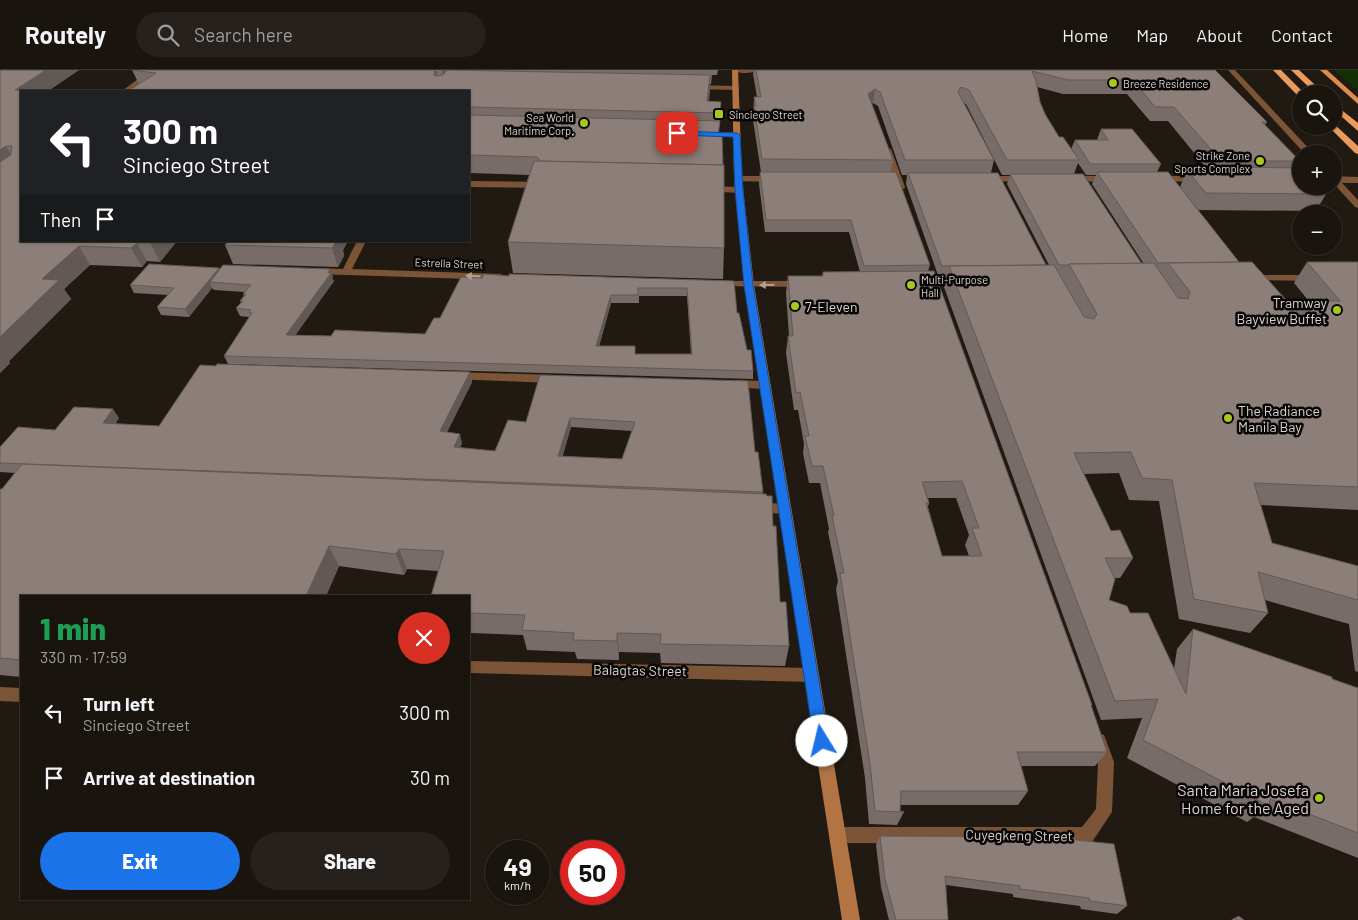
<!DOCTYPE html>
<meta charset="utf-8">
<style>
body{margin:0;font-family:Barlow,sans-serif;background:#26211c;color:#f1f3f6;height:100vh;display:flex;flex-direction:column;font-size:19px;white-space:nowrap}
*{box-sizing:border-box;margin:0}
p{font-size:16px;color:#9f9e9e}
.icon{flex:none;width:28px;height:28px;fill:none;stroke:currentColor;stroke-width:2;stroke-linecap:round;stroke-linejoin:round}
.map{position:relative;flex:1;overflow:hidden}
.drawer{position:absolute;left:20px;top:525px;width:450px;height:305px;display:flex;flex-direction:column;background:#19140e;border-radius:0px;box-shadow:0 1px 4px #0004,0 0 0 1px #37332e}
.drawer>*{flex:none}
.top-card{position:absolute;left:20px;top:20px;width:450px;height:152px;border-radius:0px;box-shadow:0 1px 4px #0004,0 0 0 1px #37332e;background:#202124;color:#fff;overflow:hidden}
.fabs{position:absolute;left:1292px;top:15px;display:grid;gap:10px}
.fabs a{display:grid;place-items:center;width:50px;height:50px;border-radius:50%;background:#19140e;box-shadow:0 1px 4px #0004,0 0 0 1px #37332e;font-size:25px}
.speed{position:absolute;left:485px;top:770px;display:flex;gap:10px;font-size:25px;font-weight:700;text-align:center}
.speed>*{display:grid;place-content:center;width:65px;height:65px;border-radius:50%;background:#19140e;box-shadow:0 1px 4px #0004,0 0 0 1px #37332e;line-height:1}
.speed small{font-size:12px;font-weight:400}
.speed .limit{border:8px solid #d22;background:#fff;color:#111}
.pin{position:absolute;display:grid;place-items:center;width:42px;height:42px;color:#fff;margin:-21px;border-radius:10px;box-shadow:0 2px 8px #0006}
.me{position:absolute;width:55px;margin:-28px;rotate:351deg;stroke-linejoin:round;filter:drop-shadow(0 0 4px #0008)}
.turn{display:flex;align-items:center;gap:18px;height:105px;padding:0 20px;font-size:22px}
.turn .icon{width:65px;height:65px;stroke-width:2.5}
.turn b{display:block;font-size:35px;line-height:42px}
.then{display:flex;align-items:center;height:48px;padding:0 20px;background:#0003;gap:10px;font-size:19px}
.round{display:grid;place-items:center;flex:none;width:52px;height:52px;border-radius:26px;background:#26211c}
.head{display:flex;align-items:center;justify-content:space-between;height:85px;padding:0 20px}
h1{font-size:30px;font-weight:800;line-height:38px;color:#1e9e55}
.action{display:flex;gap:10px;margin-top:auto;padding:10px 20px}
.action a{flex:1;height:58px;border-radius:30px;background:#1a73e8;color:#fff;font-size:20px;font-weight:800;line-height:58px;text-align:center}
.action a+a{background:#26211c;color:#f1f3f6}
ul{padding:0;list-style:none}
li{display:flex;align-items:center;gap:15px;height:65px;padding:0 20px}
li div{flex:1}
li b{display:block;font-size:19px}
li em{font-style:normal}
header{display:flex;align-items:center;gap:30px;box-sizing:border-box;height:70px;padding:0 25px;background:#19140e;border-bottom:1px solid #37332e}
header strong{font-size:24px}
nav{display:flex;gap:28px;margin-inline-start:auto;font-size:18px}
.search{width:350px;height:45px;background:#26211c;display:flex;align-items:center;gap:12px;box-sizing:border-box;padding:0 18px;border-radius:28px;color:#9f9e9e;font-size:19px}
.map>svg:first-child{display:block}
.green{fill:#142f04}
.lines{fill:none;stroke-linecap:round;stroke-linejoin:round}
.minor{fill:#7c5437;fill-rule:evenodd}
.tertiary{fill:#7c5437;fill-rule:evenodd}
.secondary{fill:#b37443;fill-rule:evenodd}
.primary{fill:#de8c4c;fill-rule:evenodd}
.trunk{fill:#eb9a5d;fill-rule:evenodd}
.wall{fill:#786c68;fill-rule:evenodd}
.shaded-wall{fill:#625855}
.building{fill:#8c7e79;stroke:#625855;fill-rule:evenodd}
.oneway{fill:#b4a092}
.route{fill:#1a73e8;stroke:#114b97}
.poi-dot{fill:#a6c820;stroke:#080604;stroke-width:2}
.labels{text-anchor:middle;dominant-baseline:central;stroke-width:5;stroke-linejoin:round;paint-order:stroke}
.far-poi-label{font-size:11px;fill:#d9d3ce;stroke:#080604;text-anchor:start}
.far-street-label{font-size:11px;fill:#d9d3ce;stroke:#080604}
.poi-label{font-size:14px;fill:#d9d3ce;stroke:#080604;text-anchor:start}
.street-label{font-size:14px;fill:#d9d3ce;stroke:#080604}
.near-poi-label{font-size:16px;fill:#d9d3ce;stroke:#080604;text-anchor:end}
</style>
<header>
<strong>Routely</strong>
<div class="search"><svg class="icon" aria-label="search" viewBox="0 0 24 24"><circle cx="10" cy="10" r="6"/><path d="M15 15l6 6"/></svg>Search here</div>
<nav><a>Home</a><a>Map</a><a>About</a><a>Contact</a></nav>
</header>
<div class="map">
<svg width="1358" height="850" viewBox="0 0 1358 850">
<rect width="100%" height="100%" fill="#211a12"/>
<polygon class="green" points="1334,0 1358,0 1358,21"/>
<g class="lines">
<g class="minor">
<path d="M732 0H758C753 4 737 4 732 0Z"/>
<polygon points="1228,0 1235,0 1314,84 1305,84"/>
<polygon points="690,15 736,16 740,18 736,20 693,19 690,19"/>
<polygon points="703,61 737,63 741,65 737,67 706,65 703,65"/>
<polygon points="884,77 891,79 905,117 904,119 897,117 883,79"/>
<polygon points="738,106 775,106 779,109 775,112 735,111 735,107"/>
<polygon points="985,106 1025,106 1029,109 1025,112 982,111 982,107"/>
<polygon points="1070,106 1110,106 1114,109 1110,112 1067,111 1067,107"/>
<polygon points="1158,106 1200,106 1204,109 1200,112 1155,111 1155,107"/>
<polygon points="1334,106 1358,107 1358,113 1342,113 1358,130 1358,138 1355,137 1334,114"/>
<polygon points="469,111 541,112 545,115 541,118 469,117"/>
<polygon points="709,116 739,117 743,120 739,123 706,121 705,119"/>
<polygon points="357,171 366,171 352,199 501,204 506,207 501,210 316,204 311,201 316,198 343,199"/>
<polygon points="1251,205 1313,205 1318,208 1313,211 1248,210 1246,208"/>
<polygon points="718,211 803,211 808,214 803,217 715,216 715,212"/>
<polygon points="454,302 554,305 559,309 554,313 450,309 449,306"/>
<polygon points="732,310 765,311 771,315 765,319 728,317 726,314"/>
<polygon points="756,432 785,434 789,436 791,439 789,442 785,444 756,442 752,440 750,437 752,434"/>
<polygon points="469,591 811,598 816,600 818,605 816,610 811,612 469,603"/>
<polygon points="0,617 21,618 21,632 0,631"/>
<polygon points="1098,663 1104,665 1114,692 1112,742 1092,772 1086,774 837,773 831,771 829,765 831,759 837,757 1082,757 1096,739 1098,692 1090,670 1092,665"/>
</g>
<polygon class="tertiary" points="150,0 158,0 129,21 122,21"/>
<polygon class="secondary" points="732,0 738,0 742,109 754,215 860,850 842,850 744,215 734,109"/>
<polygon class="primary" points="1320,0 1327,0 1358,28 1358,34"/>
<g class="trunk">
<polygon points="1273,0 1281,0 1305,24 1298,26"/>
<polygon points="1291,0 1299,0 1325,24 1316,24"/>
<polygon points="1334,34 1358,53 1358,61 1334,40"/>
<polygon points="1334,54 1358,76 1358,84 1355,83 1330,58 1329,56 1334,56"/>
</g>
</g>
<g class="wall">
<polygon points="0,0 79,0 48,21 21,21 177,171 160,192 147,191 142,197 90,195 64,219 71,229 9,291 10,293 0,303"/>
<polygon points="132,0 718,0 717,5 712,5 711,14 710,14 709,31 721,32 719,64 724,178 723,209 513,203 508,172 529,105 469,103 469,21 139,14"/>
<path d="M754 0H1215L1267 52 1265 55 1300 91 1296 98 1326 124 1316 141 1198 140 1239 192 1296 241 1302 230H1308L1294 213 1307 192H1358V440L1261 435 1272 473 1358 496V602L1355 601 1349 554 1265 530 1268 543 1250 563 1179 549 1159 431 1129 430 1119 403 1084 404 1111 461 1133 488 1120 508H1114L1109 530 1130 543 1174 599 1177 579 1193 559 1358 618V788L1254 747 1247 752 1127 688 1142 648 1101 650 944 217 946 208H939L906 114 907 105H902L878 36 873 33 872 34 893 90 891 102 930 195 928 201 1092 635 1091 637 1107 682 1095 696H1021L1028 721 1018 735H900V741L904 742 897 755 869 754 865 708 836 519 838 511 828 462 829 459 820 413H809L803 383 804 374 798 340H794L786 283 788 266H789L786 223 788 206H822L823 202H860L849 162H765L759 114 760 102H761L753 50 754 27H757L753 4ZM1037 17 1063 24H1127L1150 51H1168L1209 101 1187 100 1180 117 1157 102 1161 94 1101 59 1097 70H1075L1071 79 1059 67 1045 44 1040 32ZM964 33 966 34 1002 105H1010L1007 114 1049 195H1046L991 103 994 90ZM1078 93 1086 105H1096L1092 114 1144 194H1142L1074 104ZM928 428H956L969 465 965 475 969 486H942L928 437 929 433Z"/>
<polygon points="348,171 343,180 344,186 338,197 233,194 225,175"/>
<path d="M219 198 220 199 333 207 332 208 334 211 295 265 331 266 425 264 482 208 509 206 734 211 737 243 753 301V309L228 294 224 286 249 247 240 246 236 238 241 233 240 231 244 226 243 224 245 222 214 220 212 218 189 247 161 245 157 237 168 225 134 223 130 215ZM639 226H687L691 284H635L599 276 611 233H639Z"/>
<path d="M216 296 470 302 472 312 447 362 462 373 460 378 495 381 526 352 540 305 755 382 763 424 773 456 780 532 789 576 785 596 661 593 660 583 619 582V590L577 589 575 582 527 580 523 565 471 563 469 571V526L438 501 407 499 404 505 339 496 326 526H21V607L0 605V419H2L15 403 0 402V377L55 360 119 348 115 354 159 356ZM571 357 632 361 622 389 562 387Z"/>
<polygon points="880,766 1076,770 1127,836 1117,844 1081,839 1080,836 1013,827 1013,824 946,815 948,850 889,850 881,817 876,775"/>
<polygon points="1238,846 1244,850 1231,850"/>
</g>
<g class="shaded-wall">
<polygon points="46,0 79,0 48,21 21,21 15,20"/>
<polygon points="435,0 436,0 439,16 434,5"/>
<polygon points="442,0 449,0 444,8"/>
<polygon points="710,5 710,21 707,43 707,31"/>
<polygon points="875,19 873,33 866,38 868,24"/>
<polygon points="6,76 17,94 0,107 0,80"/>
<polygon points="152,171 177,171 160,192 150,173"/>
<polygon points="335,171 348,171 343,180 344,186 338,197 332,178"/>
<polygon points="137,173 147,191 142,197 131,178"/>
<polygon points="79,176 90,195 64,219 71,229 9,291 10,293 0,303 0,267 42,209"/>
<polygon points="219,198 223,205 210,212 212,218 189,247 185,239"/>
<polygon points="330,199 333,207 332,208 334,211 290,273 286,265"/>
<polygon points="611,225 611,233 597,284 596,276"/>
<polygon points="470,302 472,312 443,370 440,361"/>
<polygon points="113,339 119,348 109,362 103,353"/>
<polygon points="570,348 571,357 560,396 558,386"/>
<polygon points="460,364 462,373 456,386 454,377"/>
<polygon points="329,476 339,496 326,526 306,526"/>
<polygon points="399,479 407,499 404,505 396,484"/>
<polygon points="469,558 471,563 469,571"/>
<polygon points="617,563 619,582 619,590 617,571"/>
</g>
<g class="building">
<polygon points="0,0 46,0 15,20 32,21 21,21 21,171 152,171 150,173 137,173 131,178 79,176 42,209 59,210 0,267 0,92 11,85 12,76 6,76 0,80"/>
<polygon points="132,0 435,0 434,5 436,6 443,5 447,0 710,5 707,31 721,32 720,43 469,37 469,21 128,21 156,3"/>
<polygon points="756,0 1215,0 1267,52 1262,52 1300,91 1221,91 1174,37 1155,37 1133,10 1068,10 1032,1 1036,11 1040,32 1045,44 1059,67 1063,67 1079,90 1007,90 969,20 961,17 958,22 994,90 905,90 880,22 875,19 868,24 893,90 762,89 754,36 756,36 754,27 761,27"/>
<polygon points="469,45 720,51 718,64 722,64 723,95 539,91 539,89 537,87 469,85"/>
<polygon points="1101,59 1132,59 1161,94 1090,94 1075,70 1108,70"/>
<polygon points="534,91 724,95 724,178 508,172"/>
<polygon points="1229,97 1301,98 1301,116 1318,116 1326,124 1206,123 1187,100 1232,101"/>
<polygon points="760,102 896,102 930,195 864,196 851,150 766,150"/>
<polygon points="1097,102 1168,102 1239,192 1158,193"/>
<polygon points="908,103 998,103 1046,195 942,196"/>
<polygon points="1010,104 1083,104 1142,194 1069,194 1069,195 1059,195"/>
<polygon points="228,171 336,171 332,178 225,175"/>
<polygon points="1252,192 1304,250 1313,250 1316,247 1315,244 1302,230 1340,231 1307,192 1358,192 1358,417 1254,413 1272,473 1358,496 1358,530 1258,502 1268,543 1194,529 1172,410 1142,408 1131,382 1074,383 1111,461 1120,460 1133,488 1105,488 1115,509 1109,530 1127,536 1130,543 1148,543 1186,624 1193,559 1332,607 1332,609 1358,618 1358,763 1270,729 1269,736 1143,670 1158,629 1115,631 949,196 1054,195 1084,247 1094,249 1097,244 1069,194 1154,193 1178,228 1188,229 1190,222 1168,193"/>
<polygon points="149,194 219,198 185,239 157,237 174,218 130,215"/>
<path d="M223 195 330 199 328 203H331L286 265 331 266 335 260 425 264 434 248H440L461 207 482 208 484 204 509 206V204L734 211 737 243H739L747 280H751L753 301 224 286 252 243 249 242 251 240 236 238 243 231H240L246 224H243L251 215 210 212ZM638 218H687L692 284H635V276H596L611 225H638Z"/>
<path d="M934 201 1092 635H1091L1107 682H1017L1028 721H901L900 741 904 742 875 741 870 694 840 503H844L832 446H834L823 396H812L805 366H809L800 322 796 323 788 266H793L788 206H823V202ZM962 411 979 458H972L982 486H942L926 433H929L922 412Z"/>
<path d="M217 294 470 302 440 361 460 364 454 377 495 381 508 350 526 352 540 305 748 311 755 382H758L763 422 0 393V377L18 357 55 360 74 337 113 339 103 353 159 356 200 295 216 296ZM570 348 635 352 622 389 558 386Z"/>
<polygon points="22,394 766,424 767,426 772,426 773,456 776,456 780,532 786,532 789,576 660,574 661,564 617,563 617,571 573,570 574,563 522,560 525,545 469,543 469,526 431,526 444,481 399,479 396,484 329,476 306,526 21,526 21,590 0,588 0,419 2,419"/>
<polygon points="880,766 1070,767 1075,768 1076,770 1114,774 1127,836 1090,831 1089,828 1020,819 1020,816 945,806 948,850 896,850 885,809"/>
<polygon points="1238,846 1244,850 1236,850"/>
</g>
<defs><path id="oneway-solid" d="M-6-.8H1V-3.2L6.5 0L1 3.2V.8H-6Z" transform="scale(1.25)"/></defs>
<g class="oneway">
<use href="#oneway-solid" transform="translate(473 206) rotate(-178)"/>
<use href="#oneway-solid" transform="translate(767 215) rotate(179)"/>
</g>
<polygon class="route" points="674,61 737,63 740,65 743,120 753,215 829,671 827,675 822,677 816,675 814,671 744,215 735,120 733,67 677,65 673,63"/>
<g class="poi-dot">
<circle cx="1113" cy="13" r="5"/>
<rect x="714" y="39" width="10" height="10" rx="2.5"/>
<circle cx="584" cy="53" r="5"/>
<circle cx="1260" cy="91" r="5"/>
<circle cx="911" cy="215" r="5"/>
<circle cx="795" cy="236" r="5"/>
<circle cx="1337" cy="240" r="5"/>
<circle cx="1228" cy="348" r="5"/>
<circle cx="1319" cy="728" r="5"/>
</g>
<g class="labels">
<g class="far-poi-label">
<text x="1123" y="13">Breeze Residence</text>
<text x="729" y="44">Sinciego Street</text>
<text x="574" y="47" text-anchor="end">Sea World<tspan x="574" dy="13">Maritime Corp.</tspan></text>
<text x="1250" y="85" text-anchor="end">Strike Zone<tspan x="1250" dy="13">Sports Complex</tspan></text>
<text x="921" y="209">Multi-Purpose<tspan x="921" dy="13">Hall</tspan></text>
</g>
<g class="far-street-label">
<text transform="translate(449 193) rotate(2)">Estrella Street</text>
</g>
<g class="poi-label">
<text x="1327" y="232" text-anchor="end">Tramway<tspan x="1327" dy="16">Bayview Buffet</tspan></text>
<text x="805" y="236">7-Eleven</text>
<text x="1238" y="340">The Radiance<tspan x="1238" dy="16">Manila Bay</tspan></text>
</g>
<g class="street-label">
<text transform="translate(640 600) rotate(1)">Balagtas Street</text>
<text transform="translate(1019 765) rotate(1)">Cuyegkeng Street</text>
</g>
<g class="near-poi-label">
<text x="1309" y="719">Santa Maria Josefa<tspan x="1309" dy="18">Home for the Aged</tspan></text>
</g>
</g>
</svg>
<div class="fabs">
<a><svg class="icon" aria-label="search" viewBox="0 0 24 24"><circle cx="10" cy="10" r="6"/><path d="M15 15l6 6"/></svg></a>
<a>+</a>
<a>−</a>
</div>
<div class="speed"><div>49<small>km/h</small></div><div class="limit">50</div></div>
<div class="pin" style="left:677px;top:63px;background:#d93025"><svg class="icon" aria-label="arrive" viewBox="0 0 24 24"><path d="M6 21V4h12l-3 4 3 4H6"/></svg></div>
<svg class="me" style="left:822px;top:671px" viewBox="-20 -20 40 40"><circle r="19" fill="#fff"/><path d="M0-13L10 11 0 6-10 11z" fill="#1a73e8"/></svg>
<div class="top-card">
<div class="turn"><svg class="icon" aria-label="left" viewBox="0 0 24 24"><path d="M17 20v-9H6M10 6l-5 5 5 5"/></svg><div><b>300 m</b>Sinciego Street</div></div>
<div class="then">Then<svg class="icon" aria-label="arrive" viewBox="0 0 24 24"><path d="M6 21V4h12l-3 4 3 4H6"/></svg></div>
</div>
<section class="drawer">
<div class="head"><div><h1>1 min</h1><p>330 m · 17:59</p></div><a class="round" style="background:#d93025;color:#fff"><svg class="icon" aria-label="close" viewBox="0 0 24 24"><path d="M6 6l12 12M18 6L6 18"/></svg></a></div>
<ul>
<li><svg class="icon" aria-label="left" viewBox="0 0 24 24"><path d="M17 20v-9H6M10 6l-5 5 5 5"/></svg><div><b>Turn left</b><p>Sinciego Street</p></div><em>300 m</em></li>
<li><svg class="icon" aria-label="arrive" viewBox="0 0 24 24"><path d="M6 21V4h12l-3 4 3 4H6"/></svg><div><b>Arrive at destination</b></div><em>30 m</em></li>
</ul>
<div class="action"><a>Exit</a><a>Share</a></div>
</section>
</div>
